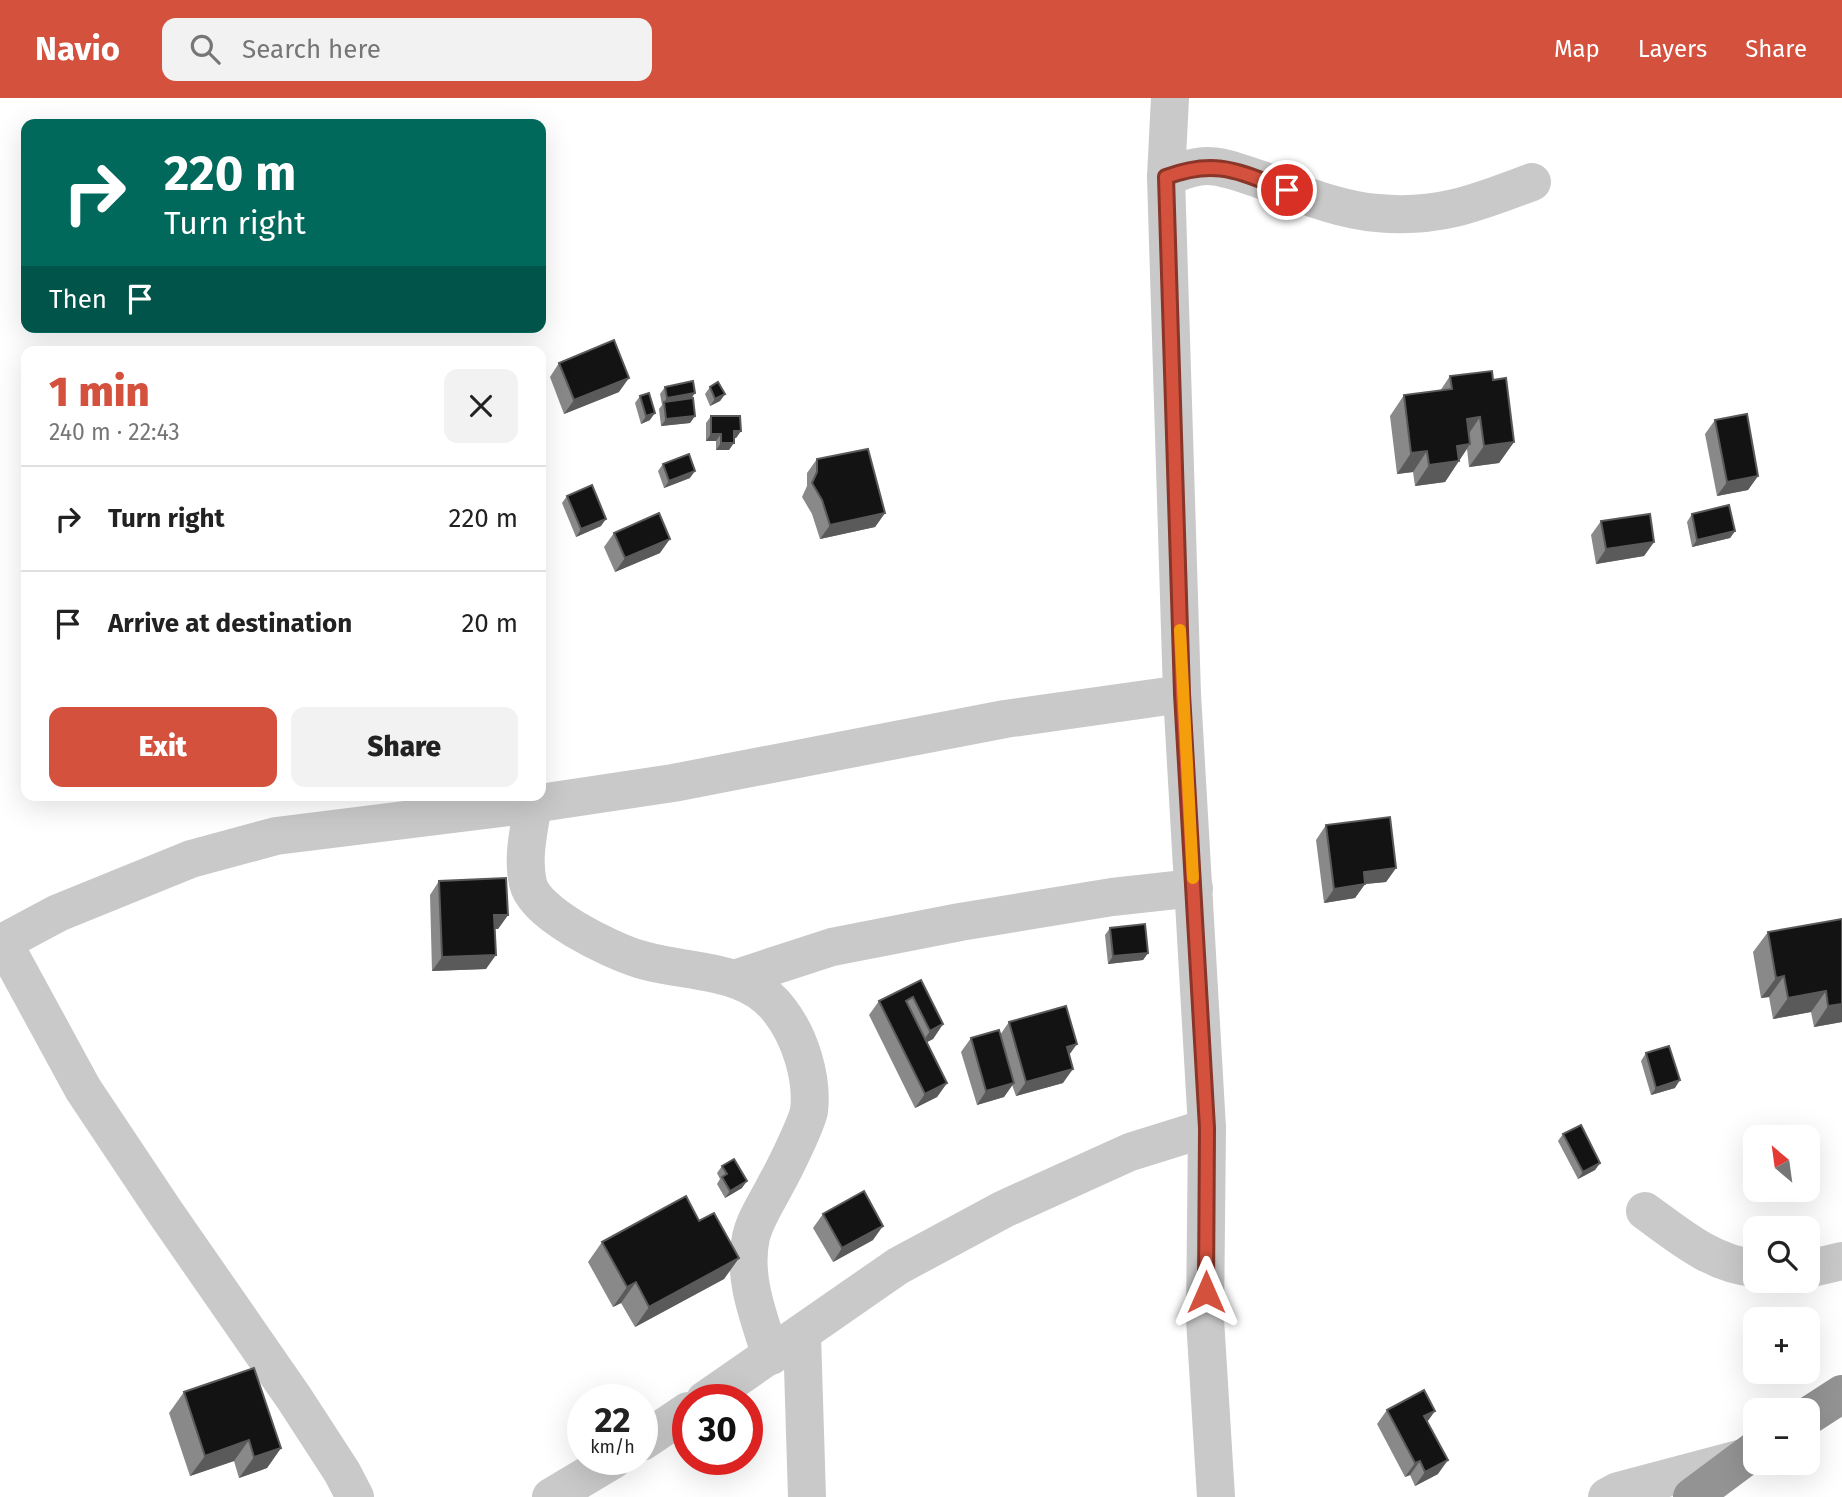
<!DOCTYPE html>
<meta charset="utf-8">
<style>
body{margin:0;font-family:"Fira Sans",sans-serif;background:#f2f2f2;color:#222;height:100vh;display:flex;flex-direction:column;font-size:26px;white-space:nowrap}
*{box-sizing:border-box;margin:0}
p{font-size:23px;color:#767676}
.icon{flex:none;width:38px;height:38px;fill:none;stroke:currentColor;stroke-width:2;stroke-linecap:round;stroke-linejoin:round}
.map{position:relative;flex:1;overflow:hidden}
.details{position:absolute;left:21px;top:248px;width:525px;height:455px;display:flex;flex-direction:column;background:#fff;border-radius:14px;box-shadow:0 7px 28px #0002}
.details>*{flex:none}
.hud{position:absolute;left:21px;top:21px;width:525px;height:214px;border-radius:14px;box-shadow:0 7px 28px #0002;background:#00695c;color:#fff;overflow:hidden}
.needle{width:46px;rotate:331deg}
.controls{position:absolute;left:1743px;top:1027px;display:grid;gap:14px}
.controls a{display:grid;place-items:center;width:77px;height:77px;border-radius:14px;background:#fff;box-shadow:0 7px 28px #0002;font-size:35px}
.speed{position:absolute;left:567px;top:1286px;display:flex;gap:14px;font-size:35px;font-weight:700;text-align:center}
.speed>*{display:grid;place-content:center;width:91px;height:91px;border-radius:50%;background:#fff;box-shadow:0 7px 28px #0002;line-height:1}
.speed small{font-size:18px;font-weight:400}
.speed .limit{border:10px solid #d22;background:#fff;color:#111}
.pin{position:absolute;display:grid;place-items:center;width:60px;height:60px;color:#fff;margin:-30px;border:4px solid #fff;border-radius:50%;box-shadow:0 2px 7px #0007}
.me{position:absolute;width:77px;margin:-38px;rotate:0deg;stroke-linejoin:round;filter:drop-shadow(0 0 5px #0008)}
.turn{display:flex;align-items:center;gap:24px;height:147px;padding:0 28px;font-size:32px}
.turn .icon{width:91px;height:91px;stroke-width:2.5}
.turn b{display:block;font-size:49px;line-height:60px}
.then{display:flex;align-items:center;height:66px;padding:0 28px;background:#0003;gap:14px;font-size:26px}
.round{display:grid;place-items:center;flex:none;width:74px;height:74px;border-radius:14px;background:#f2f2f2}
.summary{display:flex;align-items:center;justify-content:space-between;height:119px;padding:0 28px}
h1{font-size:42px;font-weight:800;line-height:52px;color:#d3513d}
.action{display:flex;gap:14px;margin-top:auto;padding:14px 28px}
.action a{flex:1;height:80px;border-radius:14px;background:#d3513d;color:#fff;font-size:28px;font-weight:800;line-height:80px;text-align:center}
.action a+a{background:#f2f2f2;color:#222}
ul{padding:0;list-style:none}
li{display:flex;align-items:center;gap:21px;height:105px;padding:0 28px;border-top:2px solid #e0e0e0}
li div{flex:1}
li b{display:block;font-size:26px}
li em{font-style:normal}
header{display:flex;align-items:center;gap:42px;box-sizing:border-box;height:98px;padding:0 35px;background:#d3513d;color:#fff}
header strong{font-size:33px}
nav{display:flex;gap:38px;margin-inline-start:auto;font-size:24px}
.search{width:490px;height:63px;background:#f2f2f2;display:flex;align-items:center;gap:18px;box-sizing:border-box;padding:0 24px;border-radius:14px;color:#767676;font-size:26px}
.map>svg:first-child{display:block}
.lines{fill:none;stroke-linecap:round;stroke-linejoin:round}
.minor{stroke:#c9c9c9;stroke-width:38}
.highway{stroke:#939393;stroke-width:38}
.wall{fill:#898989}
.shaded-wall{fill:#5a5a5a}
.building{fill:#131313;stroke:#5a5a5a;stroke-width:2}
.route-casing{stroke:#893528;stroke-width:18}
.route{stroke:#d3513d;stroke-width:12}
.slow{stroke:#f59e0b;stroke-width:12}
</style>
<header>
<strong>Navio</strong>
<div class="search"><svg class="icon" aria-label="search" viewBox="0 0 24 24"><circle cx="10" cy="10" r="6"/><path d="M15 15l6 6"/></svg>Search here</div>
<nav><a>Map</a><a>Layers</a><a>Share</a></nav>
</header>
<div class="map">
<svg width="1842" height="1399" viewBox="0 0 1842 1399">
<rect width="100%" height="100%" fill="#fff"/>
<g class="lines">
<g class="minor">
<polyline points="1170,0 1166,79 1182,596 1207,1030 1205,1221 1216,1399"/>
<path d="M1166 79C1179 74 1193 68 1207 68 1225 68 1242 76 1259 81 1296 94 1338 112 1377 115 1437 121 1477 105 1532 84"/>
<path d="M533 706C529 732 522 760 528 785 534 816 610 852 639 861 686 876 747 868 780 913 800 939 813 980 809 1013 806 1027 784 1072 776 1086 768 1102 755 1121 751 1139 742 1179 759 1220 771 1258"/>
<polyline points="3,844 83,991 165,1114 294,1300 342,1374 355,1399"/>
<polyline points="0,846 58,815 191,761 276,738 533,706 673,685 1005,621 1182,596"/>
<polyline points="734,881 832,849 960,824 1112,799 1194,790"/>
<path d="M1645 1113C1678 1137 1713 1167 1755 1170"/>
<polyline points="1808,1171 1842,1163"/>
<polyline points="802,1237 807,1399"/>
<polyline points="705,1302 898,1168 1004,1111 1130,1054 1207,1030"/>
<polyline points="642,1344 688,1313"/>
<polyline points="551,1399 613,1362"/>
<polyline points="1607,1399 1618,1393 1746,1359"/>
</g>
<g class="highway">
<polyline points="1808,1318 1842,1296"/>
<polyline points="1692,1399 1755,1352"/>
</g>
</g>
<g class="wall">
<polygon points="559,265 619,294 564,316 550,279"/>
<polygon points="1450,278 1493,282 1514,344 1499,365 1469,369 1467,351 1445,384 1415,388 1413,374 1397,376 1390,318 1404,297 1440,293"/>
<polygon points="665,289 690,301 695,318 690,325 661,328 659,311 662,307 660,296"/>
<polygon points="710,289 725,296 720,303 710,308 705,296"/>
<polygon points="640,298 650,322 641,326 635,305"/>
<polygon points="711,318 741,333 736,340 734,340 729,352 716,352 716,343 706,343 706,325"/>
<polygon points="1715,322 1758,378 1748,392 1717,398 1705,336"/>
<polygon points="817,361 885,415 875,429 820,441 812,416 802,399 807,388 807,375"/>
<polygon points="663,366 690,380 664,390 658,373"/>
<polygon points="567,398 601,428 576,439 562,405"/>
<polygon points="1692,416 1735,433 1730,440 1692,449 1687,424"/>
<polygon points="1601,423 1654,444 1644,458 1596,466 1591,437"/>
<polygon points="614,435 660,455 615,474 604,449"/>
<polygon points="1326,727 1396,770 1386,784 1365,786 1355,800 1324,805 1316,742"/>
<polygon points="439,783 508,817 498,831 495,831 486,871 432,873 430,797"/>
<polygon points="1842,821 1842,924 1814,929 1811,914 1773,921 1769,899 1761,900 1753,854 1768,834"/>
<polygon points="1110,830 1148,855 1143,862 1108,866 1105,837"/>
<polygon points="921,882 943,926 933,941 926,944 947,985 937,999 915,1010 869,917 879,903"/>
<polygon points="1009,924 1069,957 1063,985 1016,998 1012,987 1004,999 977,1007 961,954 971,940 1000,937"/>
<polygon points="1646,955 1675,990 1651,997 1641,963"/>
<polygon points="1563,1036 1600,1065 1595,1072 1578,1081 1558,1043"/>
<polygon points="722,1068 742,1090 725,1100 717,1086 720,1081 717,1075"/>
<polygon points="823,1116 873,1142 833,1164 813,1130"/>
<polygon points="699,1123 739,1160 724,1181 635,1229 621,1205 613,1209 588,1164 602,1144"/>
<polygon points="184,1294 281,1350 267,1370 239,1380 234,1363 190,1378 169,1315"/>
<polygon points="1387,1312 1435,1313 1427,1323 1438,1376 1415,1388 1410,1377 1405,1379 1377,1326"/>
</g>
<g class="shaded-wall">
<polygon points="629,280 619,294 564,316 574,302"/>
<polygon points="695,295 690,302 664,304 667,300"/>
<polygon points="725,296 720,303 710,308 715,301"/>
<polygon points="655,315 650,322 641,326 646,318"/>
<polygon points="695,318 690,325 661,328 666,321"/>
<polygon points="1480,319 1466,340 1467,321"/>
<polygon points="734,333 741,333 736,340 729,341"/>
<polygon points="711,336 721,336 716,343 706,343"/>
<polygon points="1514,344 1499,365 1469,369 1484,348"/>
<polygon points="721,345 734,345 729,352 716,352"/>
<polygon points="1470,346 1445,384 1415,388 1429,367 1457,348"/>
<polygon points="1427,353 1413,374 1397,376 1411,355"/>
<polygon points="695,373 690,380 664,390 669,383"/>
<polygon points="1758,378 1748,392 1717,398 1727,384"/>
<polygon points="885,415 875,429 820,441 830,427"/>
<polygon points="606,421 601,428 576,439 581,431"/>
<polygon points="1735,433 1730,440 1692,449 1697,442"/>
<polygon points="670,441 660,455 615,474 625,460"/>
<polygon points="1654,444 1644,458 1596,466 1606,451"/>
<polygon points="1396,770 1386,784 1365,786 1355,800 1324,805 1334,791 1364,774"/>
<polygon points="494,817 508,817 498,831 484,831"/>
<polygon points="1148,855 1143,862 1108,866 1113,858"/>
<polygon points="496,857 486,871 432,873 442,859"/>
<polygon points="1784,878 1769,899 1761,900 1776,880"/>
<polygon points="1826,893 1811,914 1773,921 1788,900"/>
<polygon points="1842,906 1842,924 1814,929 1828,908"/>
<polygon points="943,926 933,941 920,948 930,933"/>
<polygon points="1077,946 1067,960 1067,949"/>
<polygon points="1073,971 1063,985 1016,998 1026,984"/>
<polygon points="1680,982 1675,990 1651,997 1656,990"/>
<polygon points="947,985 937,999 915,1010 925,996"/>
<polygon points="1014,985 1004,999 977,1007 986,993"/>
<polygon points="1600,1065 1595,1072 1578,1081 1583,1074"/>
<polygon points="747,1083 742,1090 725,1100 730,1093"/>
<polygon points="883,1128 873,1142 833,1164 842,1150"/>
<polygon points="739,1160 724,1181 635,1229 649,1209"/>
<polygon points="636,1184 621,1205 613,1209 627,1189"/>
<polygon points="1435,1313 1425,1327 1424,1318"/>
<polygon points="249,1342 234,1363 190,1378 205,1358"/>
<polygon points="281,1350 267,1370 239,1380 254,1359"/>
<polygon points="1448,1362 1438,1376 1415,1388 1425,1374"/>
<polygon points="1420,1363 1410,1377 1405,1379 1415,1365"/>
</g>
<g class="building">
<polygon points="614,242 629,280 574,302 559,265"/>
<polygon points="1492,273 1493,282 1506,280 1514,344 1484,348 1480,319 1467,321 1470,346 1457,348 1459,363 1429,367 1427,353 1411,355 1404,297 1452,291 1450,278"/>
<polygon points="693,283 695,295 667,300 665,289"/>
<polygon points="718,284 725,296 715,301 710,289"/>
<polygon points="649,295 655,315 646,318 640,298"/>
<polygon points="693,300 695,318 666,321 664,304"/>
<polygon points="1747,316 1758,378 1727,384 1715,322"/>
<polygon points="711,318 740,318 741,333 734,333 734,345 721,345 721,336 711,336"/>
<polygon points="868,351 885,415 830,427 822,402 812,385 817,374 817,361"/>
<polygon points="689,356 695,373 669,383 663,366"/>
<polygon points="592,387 606,421 581,431 567,398"/>
<polygon points="1729,407 1735,433 1697,442 1692,416"/>
<polygon points="659,415 670,441 625,460 614,435"/>
<polygon points="1650,416 1654,444 1606,451 1601,423"/>
<polygon points="1390,719 1396,770 1364,774 1365,786 1334,791 1326,727"/>
<polygon points="506,780 508,817 494,817 496,857 442,859 439,783"/>
<polygon points="1842,821 1842,906 1828,908 1826,893 1788,900 1784,878 1776,880 1768,834"/>
<polygon points="1145,826 1148,855 1113,858 1110,830"/>
<polygon points="921,882 943,926 930,933 913,899 906,903 947,985 925,996 879,903"/>
<polygon points="1066,908 1077,946 1067,949 1073,971 1026,984 1009,924"/>
<polygon points="999,932 1014,985 986,993 971,940"/>
<polygon points="1669,948 1680,982 1656,990 1646,955"/>
<polygon points="1581,1027 1600,1065 1583,1074 1563,1036"/>
<polygon points="734,1061 747,1083 730,1093 722,1079 727,1076 722,1068"/>
<polygon points="864,1093 883,1128 842,1150 823,1116"/>
<polygon points="686,1098 699,1123 714,1115 739,1160 649,1209 636,1184 627,1189 602,1144"/>
<polygon points="254,1270 281,1350 254,1359 249,1342 205,1358 184,1294"/>
<polygon points="1424,1292 1435,1313 1424,1318 1448,1362 1425,1374 1420,1363 1415,1365 1387,1312"/>
</g>
<g class="lines">
<defs>
<path id="route" d="M1206 1194 1207 1030 1182 596 1166 79C1217 60 1239 74 1287 92"/>
</defs>
<use href="#route" class="route-casing"/>
<use href="#route" class="route"/>
<polyline class="slow" points="1180,532 1193,780"/>
</g>
</svg>
<div class="controls">
<a><svg class="needle" viewBox="-14 -14 28 28"><path d="M0-13l5 13h-10z" fill="#e53935"/><path d="M0 13l5-13h-10z" fill="#767676"/></svg></a>
<a><svg class="icon" aria-label="search" viewBox="0 0 24 24"><circle cx="10" cy="10" r="6"/><path d="M15 15l6 6"/></svg></a>
<a>+</a>
<a>−</a>
</div>
<div class="speed"><div>22<small>km/h</small></div><div class="limit">30</div></div>
<div class="pin" style="left:1287px;top:92px;background:#d93025"><svg class="icon" aria-label="arrive" viewBox="0 0 24 24"><path d="M6 21V4h12l-3 4 3 4H6"/></svg></div>
<svg class="me" style="left:1206px;top:1194px" viewBox="-20 -20 40 40"><path d="M0-17L14 15 0 8-14 15z" fill="#d3513d" stroke="#fff" stroke-width="4"/></svg>
<div class="hud">
<div class="turn"><svg class="icon" aria-label="right" viewBox="0 0 24 24"><path d="M7 20v-9h11M14 6l5 5-5 5"/></svg><div><b>220 m</b>Turn right</div></div>
<div class="then">Then<svg class="icon" aria-label="arrive" viewBox="0 0 24 24"><path d="M6 21V4h12l-3 4 3 4H6"/></svg></div>
</div>
<section class="details">
<div class="summary"><div><h1>1 min</h1><p>240 m · 22:43</p></div><a class="round"><svg class="icon" aria-label="close" viewBox="0 0 24 24"><path d="M6 6l12 12M18 6L6 18"/></svg></a></div>
<ul>
<li><svg class="icon" aria-label="right" viewBox="0 0 24 24"><path d="M7 20v-9h11M14 6l5 5-5 5"/></svg><div><b>Turn right</b></div><em>220 m</em></li>
<li><svg class="icon" aria-label="arrive" viewBox="0 0 24 24"><path d="M6 21V4h12l-3 4 3 4H6"/></svg><div><b>Arrive at destination</b></div><em>20 m</em></li>
</ul>
<div class="action"><a>Exit</a><a>Share</a></div>
</section>
</div>
